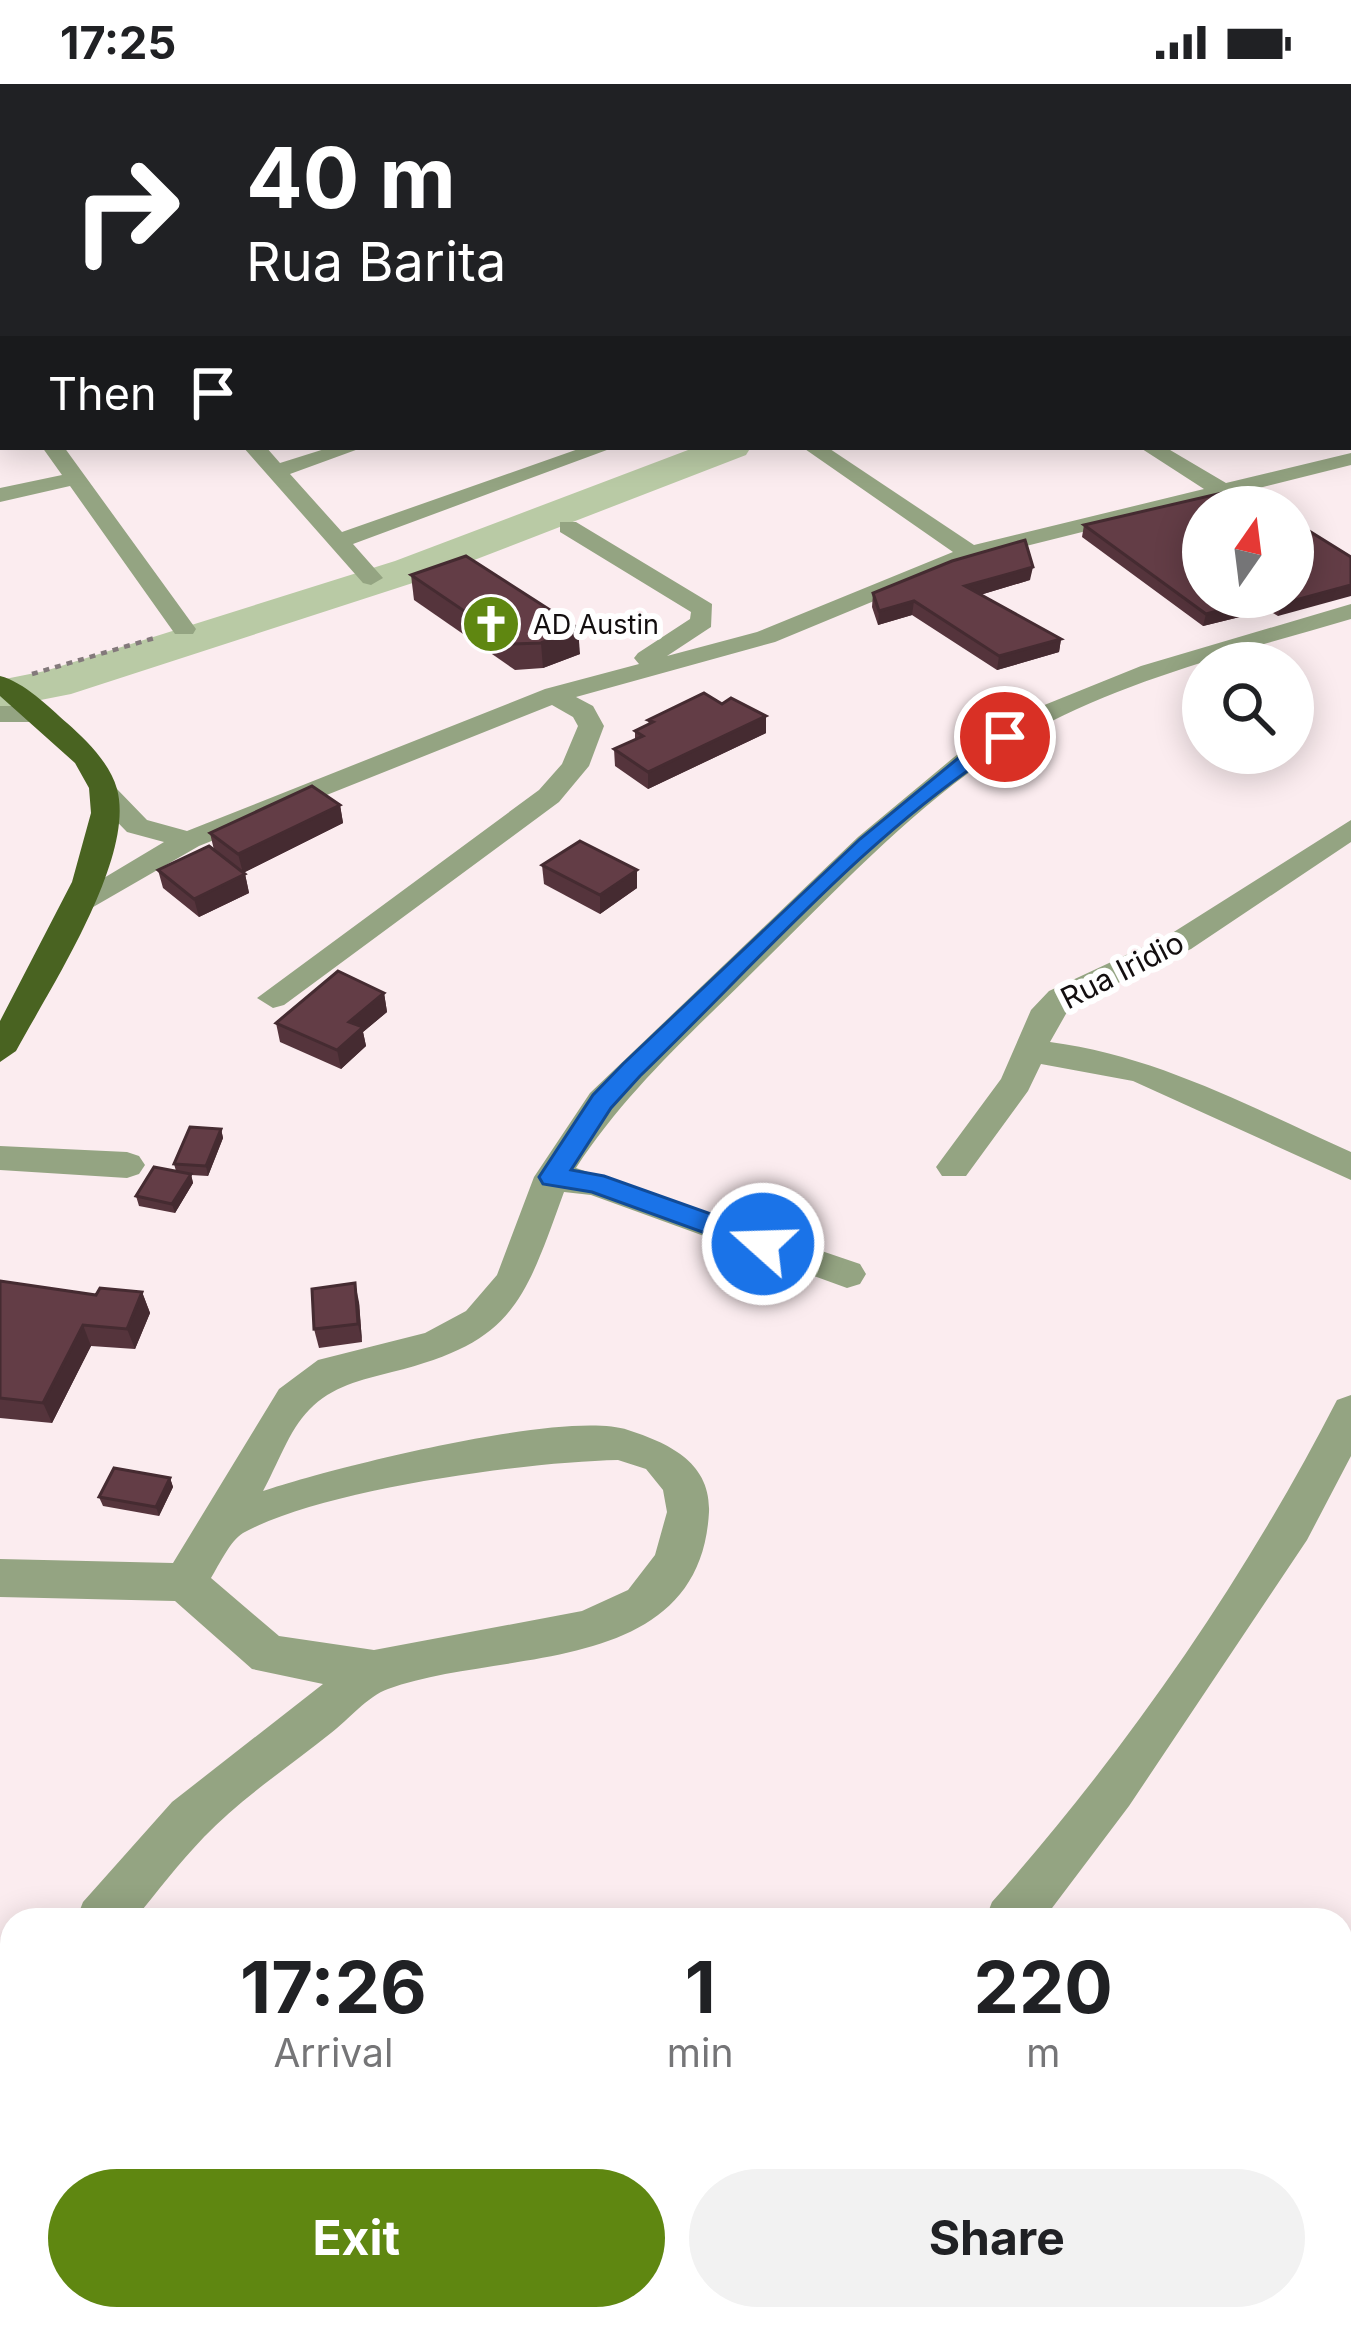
<!DOCTYPE html>
<style>
body{margin:0;font-family:Inter,sans-serif;background:#f2f2f2;color:#202124;height:100vh;display:flex;flex-direction:column;font-size:45px;white-space:nowrap}
*{box-sizing:border-box;margin:0}
p{font-size:39px;color:#757577}
.icon{flex:none;width:66px;height:66px;fill:none;stroke:currentColor;stroke-width:2;stroke-linecap:round;stroke-linejoin:round}
.map{position:relative;flex:1;overflow:hidden}
.panel{position:absolute;left:0px;top:1824px;width:1353px;height:423px;display:flex;flex-direction:column;background:#fff;border-radius:36px 36px 0 0;box-shadow:0 6px 30px #0003}
.panel>*{flex:none}
.top-card{position:absolute;left:0px;top:0px;width:1353px;height:366px;box-shadow:0 6px 30px #0003;background:#202124;color:#fff;overflow:hidden}
.needle{width:78px;rotate:14deg}
.controls{position:absolute;left:1182px;top:402px;display:grid;gap:24px}
.controls a{display:grid;place-items:center;width:132px;height:132px;border-radius:50%;background:#fff;box-shadow:0 6px 30px #0003;font-size:60px}
.pin{position:absolute;display:grid;place-items:center;width:102px;height:102px;color:#fff;margin:-51px;border:6px solid #fff;border-radius:50%;box-shadow:0 3px 12px #0007}
.me{position:absolute;width:132px;margin:-66px;rotate:290deg;stroke-linejoin:round;filter:drop-shadow(0 0 9px #0008)}
.turn{display:flex;align-items:center;gap:42px;height:252px;padding:0 48px;font-size:54px}
.turn .icon{width:156px;height:156px;stroke-width:2.5}
.turn b{display:block;font-size:84px;line-height:102px}
.then{display:flex;align-items:center;height:114px;padding:0 48px;background:#0003;gap:24px;font-size:45px}
.eta{display:flex;justify-content:space-evenly;align-items:center;height:204px;text-align:center}
.eta b{font-size:72px;font-weight:700;line-height:84px}
.primary-button{display:flex;gap:24px;margin-top:auto;padding:24px 48px}
.primary-button a{flex:1;height:138px;border-radius:72px;background:#5f8711;color:#fff;font-size:48px;font-weight:700;line-height:138px;text-align:center}
.primary-button a+a{background:#f2f2f2;color:#202124}
.status{display:flex;justify-content:space-between;align-items:center;height:84px;padding:0 60px;background:#fff;direction:ltr}
.status svg{height:33px;fill:currentColor}
.map>svg:first-child{display:block}
.lines{fill:none;stroke-linecap:round;stroke-linejoin:round}
.river{fill:#b9caa5;fill-rule:evenodd}
.path{stroke:#83797b;stroke-width:4.5;stroke-dasharray:6 6;stroke-linecap:butt}
.minor{fill:#94a482;fill-rule:evenodd}
.major{fill:#496321;fill-rule:evenodd}
.wall{fill:#55343c}
.shaded-wall{fill:#452b31}
.building{fill:#633d46;stroke:#452b31;stroke-width:3}
.route{fill:#1a73e8;stroke:#114b97;stroke-width:3}
.labels{text-anchor:middle;dominant-baseline:central;stroke-width:12;stroke-linejoin:round;paint-order:stroke}
.far-poi-label{font-size:27px;fill:#130e0f;stroke:#fff;text-anchor:start}
.street-label{font-size:30px;fill:#130e0f;stroke:#fff}
</style>
<div class="status"><b>17:25</b><svg viewBox="0 0 49 12"><path d="M0 12V9h3v3zM5 12V6h3v6zM10 12V3h3v9zM15 12V0h3v12zM26 1h20v11H26zM47 4h2v5h-2z"/></svg></div>
<div class="map">
<svg width="1351" height="2246" viewBox="0 0 1351 2246">
<rect width="100%" height="100%" fill="#fbecef"/>
<g class="lines">
<g class="river">
<rect x="1350" y="138" width="1" height="18"/>
<polygon points="696,363 751,363 746,371 425,495 71,610 0,624 0,596 45,587 395,477"/>
</g>
<polyline class="path" points="32,590 158,553"/>
<g class="minor">
<polygon points="581,0 607,0 609,3 583,3"/>
<polygon points="1313,0 1330,0 1331,1 1315,3"/>
<rect x="1350" y="68" width="1" height="10"/>
<polygon points="3,93 3,103 0,104 0,94"/>
<rect x="1350" y="155" width="1" height="10"/>
<polygon points="0,182 3,182 0,193"/>
<rect x="1350" y="265" width="1" height="13"/>
<polygon points="0,287 3,288 3,303 0,302"/>
<polygon points="42,363 64,363 196,545 193,550 175,550 70,402 0,418 0,404 62,391"/>
<polygon points="243,363 266,363 280,379 331,363 364,363 290,390 342,448 584,363 615,363 353,460 383,494 371,501 363,499"/>
<polygon points="802,363 827,363 974,461 1204,405 1139,363 1165,363 1226,399 1351,369 1351,381 978,474 775,558 576,613 593,622 604,642 589,682 559,718 284,921 273,924 257,914 539,706 562,680 578,642 573,633 552,621 199,762 88,826 77,828 62,819 164,758 127,748 95,715 95,703 115,703 147,736 187,747 545,605 639,580 634,574 638,569 690,535 691,528 560,448 560,438 576,438 712,520 711,543 667,572 757,548 953,468"/>
<path d="M1351 520V535C1250 565 1145 590 1050 638 940 694 853 790 765 876 698 943 628 1004 576 1084L860 1180 866 1190 860 1200 847 1204 591 1111 564 1108C524 1218 514 1258 392 1288 361 1296 332 1302 309 1326 289 1346 277 1382 263 1407 331 1384 565 1325 628 1346 668 1359 711 1378 709 1428 700 1596 496 1564 388 1605 368 1612 348 1636 331 1649 289 1683 241 1714 204 1753 179 1779 157 1808 134 1836H76L83 1818 172 1718 323 1600 252 1585 175 1517 0 1513V1475L173 1479 279 1305 318 1276 425 1249 466 1227 497 1191 534 1093 590 1009 858 753 959 669 1032 626 1141 582ZM618 1376 646 1385 663 1406 667 1428 655 1471 628 1506 582 1527 374 1566 279 1552 211 1494C219 1481 230 1457 243 1449 323 1405 525 1378 618 1376Z"/>
<polygon points="0,622 38,622 51,630 38,638 0,638"/>
<path d="M1351 736V758L1191 865 1071 921 1050 958C1158 972 1252 1024 1351 1068V1096L1133 997 1041 980 1028 1007 966 1092H942L936 1083 1001 995 1031 926 1049 907 1169 851Z"/>
<polygon points="0,1062 127,1068 139,1072 145,1081 139,1090 127,1094 0,1086"/>
<path d="M1351 1311V1372L1307 1456 1129 1722 1043 1836H985L992 1818C1126 1667 1245 1495 1337 1316Z"/>
</g>
<path class="major" d="M0 592C24 598 49 623 67 639 86 656 110 679 117 705 136 774 49 906 16 967L0 978V937L72 798 91 729 89 704 75 679 0 612Z"/>
</g>
<g class="wall">
<polygon points="1084,441 1351,473 1278,532 1268,526 1203,542 1082,453"/>
<polygon points="411,491 580,570 543,584 515,586 414,516"/>
<polygon points="1030,496 980,511 1061,555 1059,568 997,586 912,531 878,541 872,523 873,509"/>
<polygon points="722,620 766,632 766,649 648,705 615,682 614,665 635,656 635,647 649,640 648,636"/>
<polygon points="340,721 343,739 243,789 245,790 249,809 199,833 163,804 158,786 214,766 210,749"/>
<polygon points="542,781 637,786 637,804 600,830 544,800"/>
<polygon points="384,909 387,928 363,948 366,962 341,985 280,958 276,939"/>
<polygon points="221,1045 223,1054 208,1092 191,1091 193,1099 175,1129 139,1122 136,1112 176,1087 174,1080"/>
<polygon points="0,1197 96,1211 142,1208 150,1229 135,1265 91,1262 52,1339 0,1334"/>
<polygon points="359,1218 362,1258 319,1264 314,1245"/>
<polygon points="170,1394 173,1403 159,1432 103,1422 99,1413"/>
</g>
<g class="shaded-wall">
<polygon points="1033,483 1030,496 963,516 965,502"/>
<polygon points="1351,501 1351,512 1278,532 1281,520"/>
<polygon points="1271,513 1268,526 1203,542 1206,530"/>
<polygon points="914,517 912,531 878,541 879,527"/>
<polygon points="578,544 580,570 543,584 541,559"/>
<polygon points="1061,555 1059,568 997,586 999,572"/>
<polygon points="766,632 766,649 648,705 648,688"/>
<polygon points="340,721 343,739 243,789 238,770"/>
<polygon points="637,786 637,804 600,830 600,811"/>
<polygon points="245,790 249,809 199,833 194,815"/>
<polygon points="384,909 387,928 363,948 366,962 341,985 337,966 349,938"/>
<polygon points="221,1045 223,1054 208,1092 206,1082"/>
<polygon points="191,1090 193,1099 175,1129 172,1120"/>
<polygon points="355,1199 359,1218 362,1258 358,1240"/>
<polygon points="142,1208 150,1229 135,1265 127,1245"/>
<polygon points="83,1241 91,1262 52,1339 43,1319"/>
<polygon points="170,1394 173,1403 159,1432 156,1423"/>
</g>
<g class="building">
<polygon points="1239,405 1269,423 1203,423 1203,513 1293,513 1293,437 1351,473 1351,501 1281,520 1271,513 1206,530 1084,441"/>
<polygon points="1025,456 1033,483 965,502 1061,555 999,572 914,517 879,527 873,509 952,477"/>
<polygon points="466,472 578,544 541,559 513,560 411,491"/>
<polygon points="704,609 722,620 731,614 766,632 648,688 614,665 643,652 635,647 653,638 648,636"/>
<polygon points="312,702 340,721 238,770 210,749"/>
<polygon points="580,757 637,786 600,811 542,781"/>
<polygon points="209,762 245,790 194,815 158,786"/>
<polygon points="338,887 384,909 349,938 363,943 337,966 276,939"/>
<polygon points="190,1043 221,1045 206,1082 174,1080"/>
<polygon points="154,1083 191,1090 172,1120 136,1112"/>
<polygon points="0,1197 96,1211 100,1204 142,1208 127,1245 83,1241 43,1319 0,1314"/>
<polygon points="355,1199 358,1240 314,1245 312,1205"/>
<polygon points="114,1384 170,1394 156,1423 99,1413"/>
</g>
<path class="route" d="M1005 647 1012 649V657C872 744 758 878 640 992L611 1024 571 1086 604 1092 773 1152V1167L763 1170 592 1108 543 1100 539 1093 593 1011 623 980 860 755 962 671Z"/>
<defs>
<symbol id="church-disc" viewBox="-11 -11 22 22"><circle r="9.5" fill="#5f8711" stroke="#fff"/><path d="M-1.2-6h2.4v3.5h3.3v2.4h-3.3V6h-2.4V-.1h-3.3v-2.4h3.3Z" fill="#fff"/></symbol>
</defs>
<g fill-rule="evenodd">
<use href="#church-disc" x="458" y="507" width="66" height="66"/>
</g>
<g class="labels">
<g class="far-poi-label">
<text x="533" y="540">AD Austin</text>
</g>
<g class="street-label">
<text transform="translate(1122 886) rotate(-27)">Rua Iridio</text>
</g>
</g>
</svg>
<div class="controls">
<a><svg class="needle" viewBox="-14 -14 28 28"><path d="M0-13l5 13h-10z" fill="#e53935"/><path d="M0 13l5-13h-10z" fill="#757577"/></svg></a>
<a><svg class="icon" aria-label="search" viewBox="0 0 24 24"><circle cx="10" cy="10" r="6"/><path d="M15 15l6 6"/></svg></a>
</div>
<div class="pin" style="left:1005px;top:653px;background:#d93025"><svg class="icon" aria-label="arrive" viewBox="0 0 24 24"><path d="M6 21V4h12l-3 4 3 4H6"/></svg></div>
<svg class="me" style="left:763px;top:1160px" viewBox="-20 -20 40 40"><circle r="17" fill="#1a73e8" stroke="#fff" stroke-width="3"/><path d="M0-11L8 9 0 5-8 9z" fill="#fff"/></svg>
<div class="top-card">
<div class="turn"><svg class="icon" aria-label="right" viewBox="0 0 24 24"><path d="M7 20v-9h11M14 6l5 5-5 5"/></svg><div><b>40 m</b>Rua Barita</div></div>
<div class="then">Then<svg class="icon" aria-label="arrive" viewBox="0 0 24 24"><path d="M6 21V4h12l-3 4 3 4H6"/></svg></div>
</div>
<section class="panel">
<div class="eta">
<div><b>17:26</b><p>Arrival</p></div>
<div><b>1</b><p>min</p></div>
<div><b>220</b><p>m</p></div>
</div>
<div class="primary-button"><a>Exit</a><a>Share</a></div>
</section>
</div>
